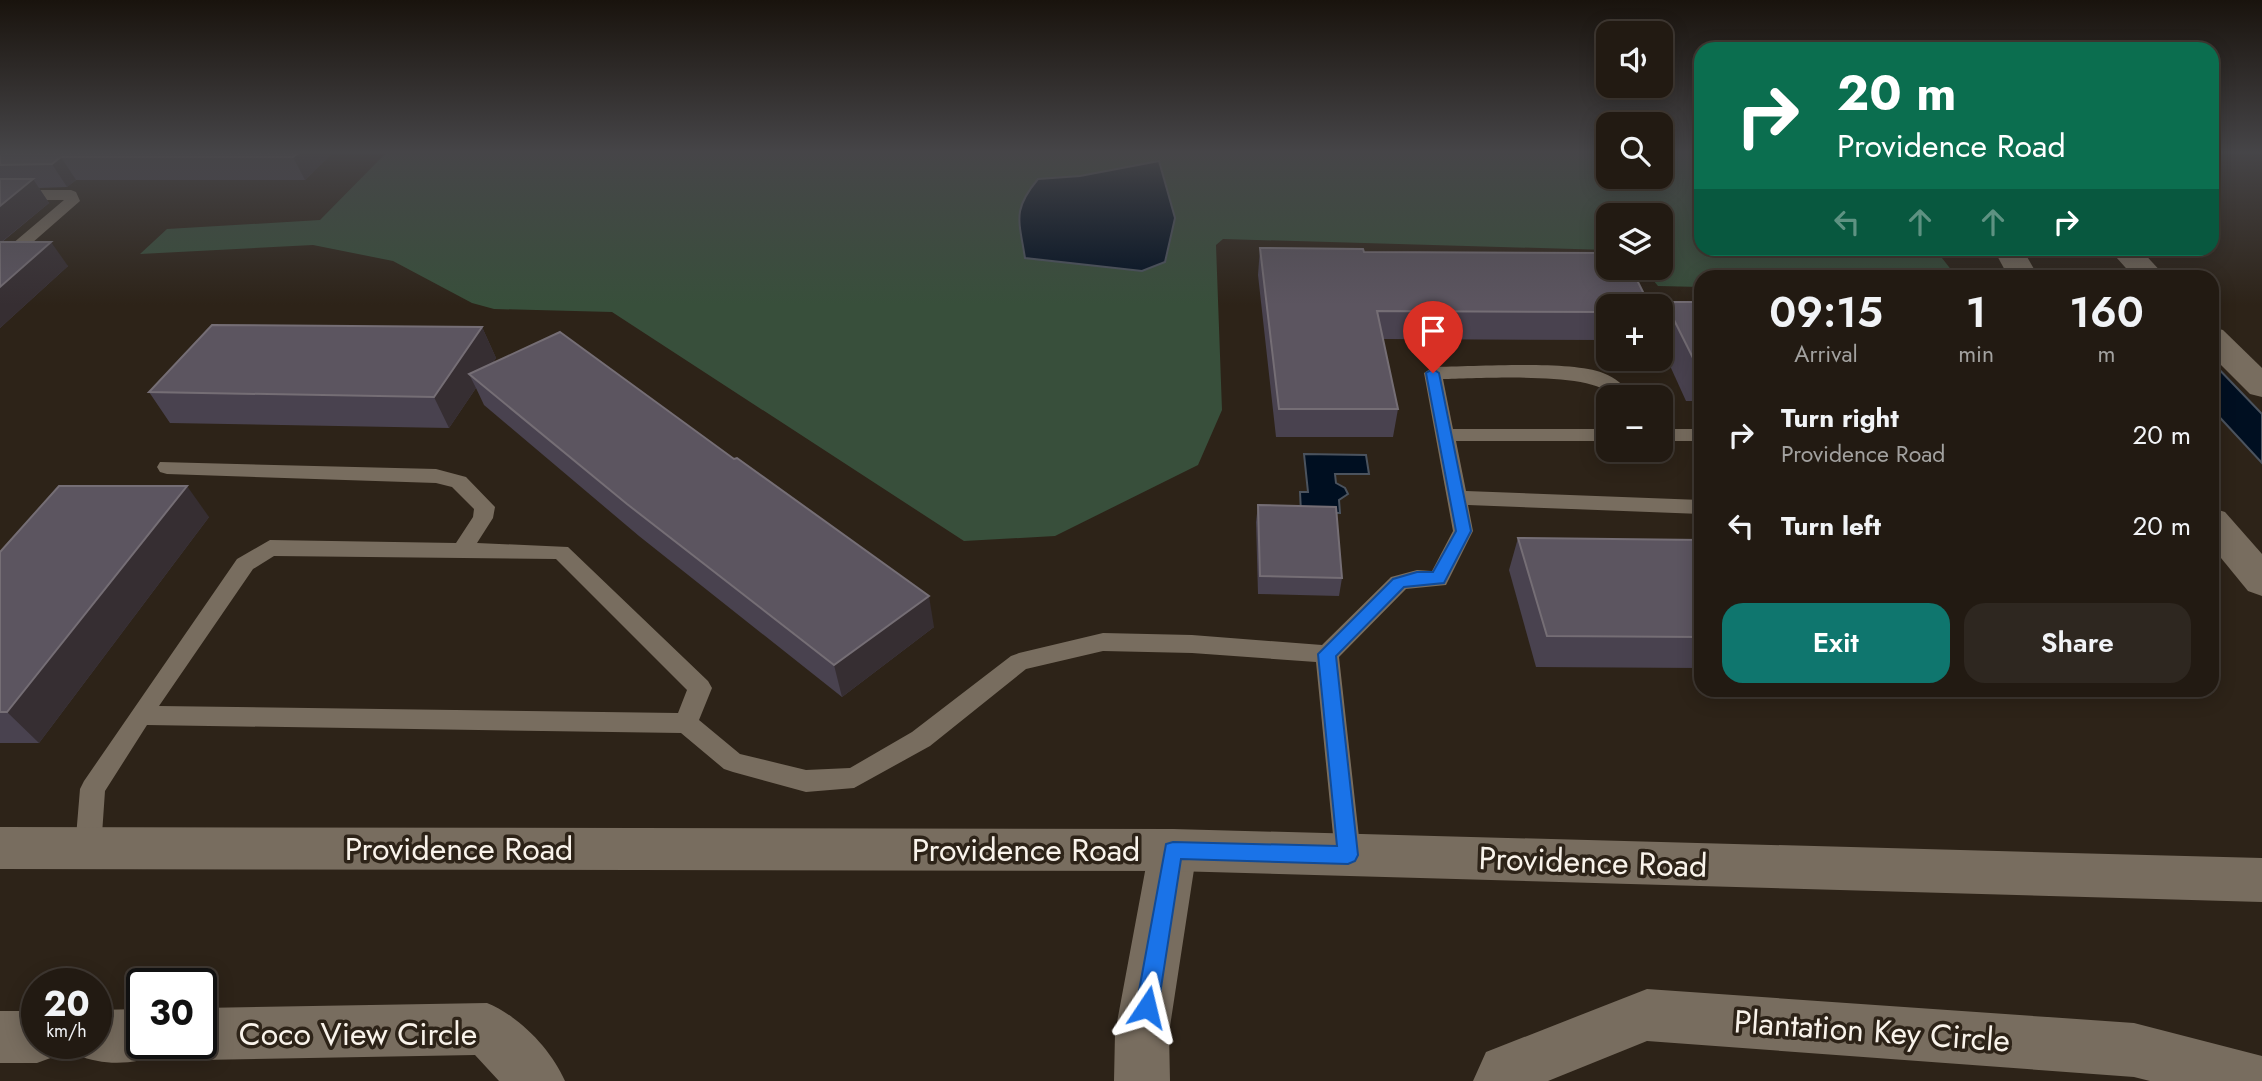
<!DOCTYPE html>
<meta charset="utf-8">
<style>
body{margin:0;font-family:Jost,sans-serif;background:#2e2720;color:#f1f3f6;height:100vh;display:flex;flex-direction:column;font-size:26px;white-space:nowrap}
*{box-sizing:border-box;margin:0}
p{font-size:23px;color:#a2a19f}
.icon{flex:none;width:38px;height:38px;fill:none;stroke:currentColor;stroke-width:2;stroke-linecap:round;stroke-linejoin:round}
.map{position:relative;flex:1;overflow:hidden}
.panel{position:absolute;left:1694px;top:270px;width:525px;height:427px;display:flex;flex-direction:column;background:#221a12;border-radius:21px;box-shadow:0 4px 18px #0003,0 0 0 2px #3f3832}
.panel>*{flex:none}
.hud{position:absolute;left:1694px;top:42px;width:525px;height:214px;border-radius:21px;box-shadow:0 4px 18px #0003,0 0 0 2px #3f3832;background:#0b6e4f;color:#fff;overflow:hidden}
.tools{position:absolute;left:1596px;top:21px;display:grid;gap:14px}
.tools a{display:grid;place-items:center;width:77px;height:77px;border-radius:14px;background:#221a12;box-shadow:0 4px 18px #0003,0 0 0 2px #3f3832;font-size:35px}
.speed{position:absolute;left:21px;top:968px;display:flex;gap:14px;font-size:35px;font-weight:700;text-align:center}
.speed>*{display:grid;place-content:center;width:91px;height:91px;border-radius:50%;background:#221a12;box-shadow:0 4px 18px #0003,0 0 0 2px #3f3832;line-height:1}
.speed small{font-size:18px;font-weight:400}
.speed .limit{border:4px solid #111;border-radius:10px;background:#fff;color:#111}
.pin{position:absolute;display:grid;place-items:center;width:60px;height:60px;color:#fff;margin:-72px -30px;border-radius:50% 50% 50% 0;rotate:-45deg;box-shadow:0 0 7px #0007}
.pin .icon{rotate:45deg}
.me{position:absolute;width:77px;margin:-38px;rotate:10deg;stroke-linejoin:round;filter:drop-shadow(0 0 5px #0008)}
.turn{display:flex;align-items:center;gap:24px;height:147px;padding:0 28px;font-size:32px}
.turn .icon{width:91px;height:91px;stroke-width:2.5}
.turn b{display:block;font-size:49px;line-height:60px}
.lanes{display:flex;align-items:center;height:66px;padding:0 28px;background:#0003;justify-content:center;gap:35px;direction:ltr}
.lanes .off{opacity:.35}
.eta{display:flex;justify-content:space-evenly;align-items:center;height:119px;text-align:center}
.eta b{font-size:42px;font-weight:600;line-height:49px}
.primary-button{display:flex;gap:14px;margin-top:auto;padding:14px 28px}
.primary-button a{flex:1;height:80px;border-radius:21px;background:#0f766e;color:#fff;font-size:28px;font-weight:600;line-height:80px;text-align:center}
.primary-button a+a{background:#2e2720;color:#f1f3f6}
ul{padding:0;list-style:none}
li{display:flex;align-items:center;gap:21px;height:91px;padding:0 28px}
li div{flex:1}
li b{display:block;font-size:26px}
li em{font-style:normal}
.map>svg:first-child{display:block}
.green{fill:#384f3b;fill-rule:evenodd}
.water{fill:#000f21;stroke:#4b535e;stroke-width:2}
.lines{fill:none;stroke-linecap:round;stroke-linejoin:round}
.lane{fill:#786d5f;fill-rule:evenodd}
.street{fill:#786d5f;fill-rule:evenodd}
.secondary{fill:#786d5f;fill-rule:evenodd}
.wall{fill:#49424f}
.shaded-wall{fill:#362e32}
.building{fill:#5c5560;stroke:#756e75;stroke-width:2}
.route{fill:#1a73e8;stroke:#114b97;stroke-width:2}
.labels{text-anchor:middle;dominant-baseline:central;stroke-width:7;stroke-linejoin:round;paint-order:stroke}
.near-street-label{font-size:32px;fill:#f9f3eb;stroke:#2d2318}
</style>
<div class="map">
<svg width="2262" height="1081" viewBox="0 0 2262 1081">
<rect width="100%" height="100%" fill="#2d2318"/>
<path class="green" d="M385 154H1608V177H1661V154H1701V248L1935 249 1956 276H1701V287L1658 286 1643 268H1661V215H1608V250L1223 239 1216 245 1222 410 1198 465 1055 536 964 541 612 312 494 309 472 303 393 261 313 245 140 254 167 229 320 220ZM1159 161 1175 218 1038 179 1080 176Z"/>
<g class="water">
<path d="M1159 161 1175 218 1165 262 1142 271 1025 258C1019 220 1012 210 1038 179L1080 176Z"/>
<polygon points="2212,362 2262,414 2262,463 2212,409"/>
<polygon points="1304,454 1366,455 1369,474 1335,474 1336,483 1345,488 1348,494 1339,500 1340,513 1301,512 1300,492 1308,492"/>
</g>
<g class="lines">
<g class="lane">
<polygon points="0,190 71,190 76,192 80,201 24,250 0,258 0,248 12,244 64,200 0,200"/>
<path d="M1433 367C1474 367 1569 360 1603 373 1616 378 1625 385 1631 397H1613C1598 370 1476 379 1443 379L1453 429H1608V441H1456L1466 491 1701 500V514L1468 505 1473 531 1446 585 1406 589 1339 657 1361 855 1357 863 1348 867 1339 863 1335 855 1316 662 1192 653 1103 651 1026 669 930 746 854 788 806 792 733 772 724 769 681 733 147 725 105 791 101 849 97 857 88 861 79 857 75 849 80 789 84 781 237 559 270 540 456 543 473 517 474 509 452 487 436 483 167 474 160 472 157 467 160 462 436 469 466 477 495 507 493 518 477 543 568 547 708 681 712 688 699 720 740 754 806 770 850 768 912 732 1011 656 1019 653 1103 633 1192 635 1322 645 1391 577 1417 570 1432 571 1453 531 1424 373ZM274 556 556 559 687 690 678 713 159 706 253 569Z"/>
<rect x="1661" y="429" width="40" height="12"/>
</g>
<g class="street">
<polygon points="2108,248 2139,248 2165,276 2133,276"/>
<polygon points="2212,327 2223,330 2262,368 2262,397 2250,394 2212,356"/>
<polygon points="1173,829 1190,835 1197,850 1169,1033 1170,1081 1114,1081 1115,1033 1149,850 1156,835"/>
<polygon points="1647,989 2134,1023 2262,1056 2262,1081 2150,1081 2134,1077 1647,1041 1548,1081 1473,1081 1486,1052"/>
<path d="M487 1003C519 1016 551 1049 565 1081H499L475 1055 201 1060 182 1053 178 1043H201V1008Z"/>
<path d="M142 1009V1043H165L161 1054C134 1065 104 1066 77 1055L72 1043H96V1010Z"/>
<polygon points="0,1011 37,1011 37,1043 61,1043 56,1056 37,1063 0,1063"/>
</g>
<g class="secondary">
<polygon points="1993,248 2022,248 2038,276 2008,276"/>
<polygon points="2212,508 2225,512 2262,554 2262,596 2248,591 2212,547"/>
<polygon points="0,827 1173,829 2262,858 2262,902 1173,871 0,869"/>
</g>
</g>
<g class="wall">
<polygon points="0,154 331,154 305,180 76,180 67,187 39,188 49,203 2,242 68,266 0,328"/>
<polygon points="1260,248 1364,252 1608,306 1608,340 1383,339 1398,409 1393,437 1276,437 1258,275"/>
<polygon points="1665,302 1701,302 1701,401 1686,401 1661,346 1661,314"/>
<polygon points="482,327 496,358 492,364 934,627 842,697 639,536 484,405 476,388 449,428 170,423 149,392"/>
<polygon points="1258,505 1342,578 1339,596 1258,594 1256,522"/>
<polygon points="209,517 39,743 0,743 0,552"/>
<polygon points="1518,538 1701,540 1701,668 1536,667 1509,570"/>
<polygon points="1953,690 2108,690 2103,695 1956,694"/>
</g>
<g class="shaded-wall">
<polygon points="297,154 331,154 305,180 293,157"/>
<polygon points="61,157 76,180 67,187 52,164"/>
<polygon points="33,179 49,203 0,243 0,206"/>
<polygon points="51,242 68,266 0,328 0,287"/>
<polygon points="482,327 496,358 479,383 469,374 476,388 449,428 434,397"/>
<polygon points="187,486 209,517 39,743 7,712"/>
<polygon points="929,596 934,627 842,697 834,665"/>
</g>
<g class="building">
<polygon points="0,154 297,154 293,157 61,157 52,164 0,165"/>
<polygon points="0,179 33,179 0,206"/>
<polygon points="0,242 51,242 0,287"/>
<polygon points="1260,248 1363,249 1364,252 1608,253 1608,268 1631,268 1650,306 1608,306 1608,312 1377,311 1398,409 1279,409"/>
<polygon points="1665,302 1701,302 1701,370 1699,370"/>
<polygon points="212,325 482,327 434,397 149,392"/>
<polygon points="560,332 734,459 737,458 929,596 834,665 627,504 469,374"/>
<polygon points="59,486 187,486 7,712 0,712 0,552"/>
<polygon points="1258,505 1336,507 1342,578 1260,576"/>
<polygon points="1518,538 1701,540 1701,637 1547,636"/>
</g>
<linearGradient id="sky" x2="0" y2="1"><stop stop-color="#19130d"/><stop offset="0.5" stop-color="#464548"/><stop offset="1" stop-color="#464548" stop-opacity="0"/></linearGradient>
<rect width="2262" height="305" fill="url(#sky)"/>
<polygon class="route" points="1433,369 1439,373 1471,531 1444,583 1404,587 1336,656 1358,855 1355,861 1348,864 1181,859 1158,1007 1154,1014 1147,1017 1139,1014 1136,1007 1166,844 1173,842 1337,846 1318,654 1393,579 1417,572 1433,572 1456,531 1426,373"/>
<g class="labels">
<g class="near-street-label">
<text x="459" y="849">Providence Road</text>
<text x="1026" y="850">Providence Road</text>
<text transform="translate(1593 862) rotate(2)">Providence Road</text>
<text transform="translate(1872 1031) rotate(4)">Plantation Key Circle</text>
<text x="358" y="1034">Coco View Circle</text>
</g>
</g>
</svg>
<div class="tools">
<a><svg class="icon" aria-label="sound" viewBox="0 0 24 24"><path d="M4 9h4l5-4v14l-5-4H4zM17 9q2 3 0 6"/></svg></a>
<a><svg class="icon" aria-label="search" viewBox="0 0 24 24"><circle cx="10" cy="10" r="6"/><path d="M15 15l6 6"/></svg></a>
<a><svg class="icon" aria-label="layers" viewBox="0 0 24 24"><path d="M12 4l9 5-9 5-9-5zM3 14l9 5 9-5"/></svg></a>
<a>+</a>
<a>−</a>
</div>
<div class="speed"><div>20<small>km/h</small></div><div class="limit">30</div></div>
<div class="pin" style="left:1433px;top:373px;background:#d93025"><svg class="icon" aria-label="arrive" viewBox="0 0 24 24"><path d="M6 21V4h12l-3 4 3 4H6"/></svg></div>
<svg class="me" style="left:1147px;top:1007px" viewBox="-20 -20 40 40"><path d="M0-17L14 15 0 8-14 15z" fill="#1a73e8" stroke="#fff" stroke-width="4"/></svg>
<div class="hud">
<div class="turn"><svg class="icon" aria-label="right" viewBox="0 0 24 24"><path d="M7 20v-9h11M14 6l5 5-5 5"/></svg><div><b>20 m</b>Providence Road</div></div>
<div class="lanes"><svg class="icon off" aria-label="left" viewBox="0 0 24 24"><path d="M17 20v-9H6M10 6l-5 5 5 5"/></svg><svg class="icon off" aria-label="ahead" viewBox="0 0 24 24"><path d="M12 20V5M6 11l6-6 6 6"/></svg><svg class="icon off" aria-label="ahead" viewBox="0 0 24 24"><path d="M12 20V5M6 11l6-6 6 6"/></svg><svg class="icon" aria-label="right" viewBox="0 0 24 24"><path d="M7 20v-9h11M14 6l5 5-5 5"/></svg></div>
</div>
<section class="panel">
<div class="eta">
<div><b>09:15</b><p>Arrival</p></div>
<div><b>1</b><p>min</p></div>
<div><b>160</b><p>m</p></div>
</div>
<ul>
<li><svg class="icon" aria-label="right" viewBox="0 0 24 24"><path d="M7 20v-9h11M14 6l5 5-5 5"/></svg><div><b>Turn right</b><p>Providence Road</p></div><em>20 m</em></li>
<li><svg class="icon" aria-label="left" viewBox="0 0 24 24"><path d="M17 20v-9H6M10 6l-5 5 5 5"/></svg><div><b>Turn left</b></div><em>20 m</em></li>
</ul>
<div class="primary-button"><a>Exit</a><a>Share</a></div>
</section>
</div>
